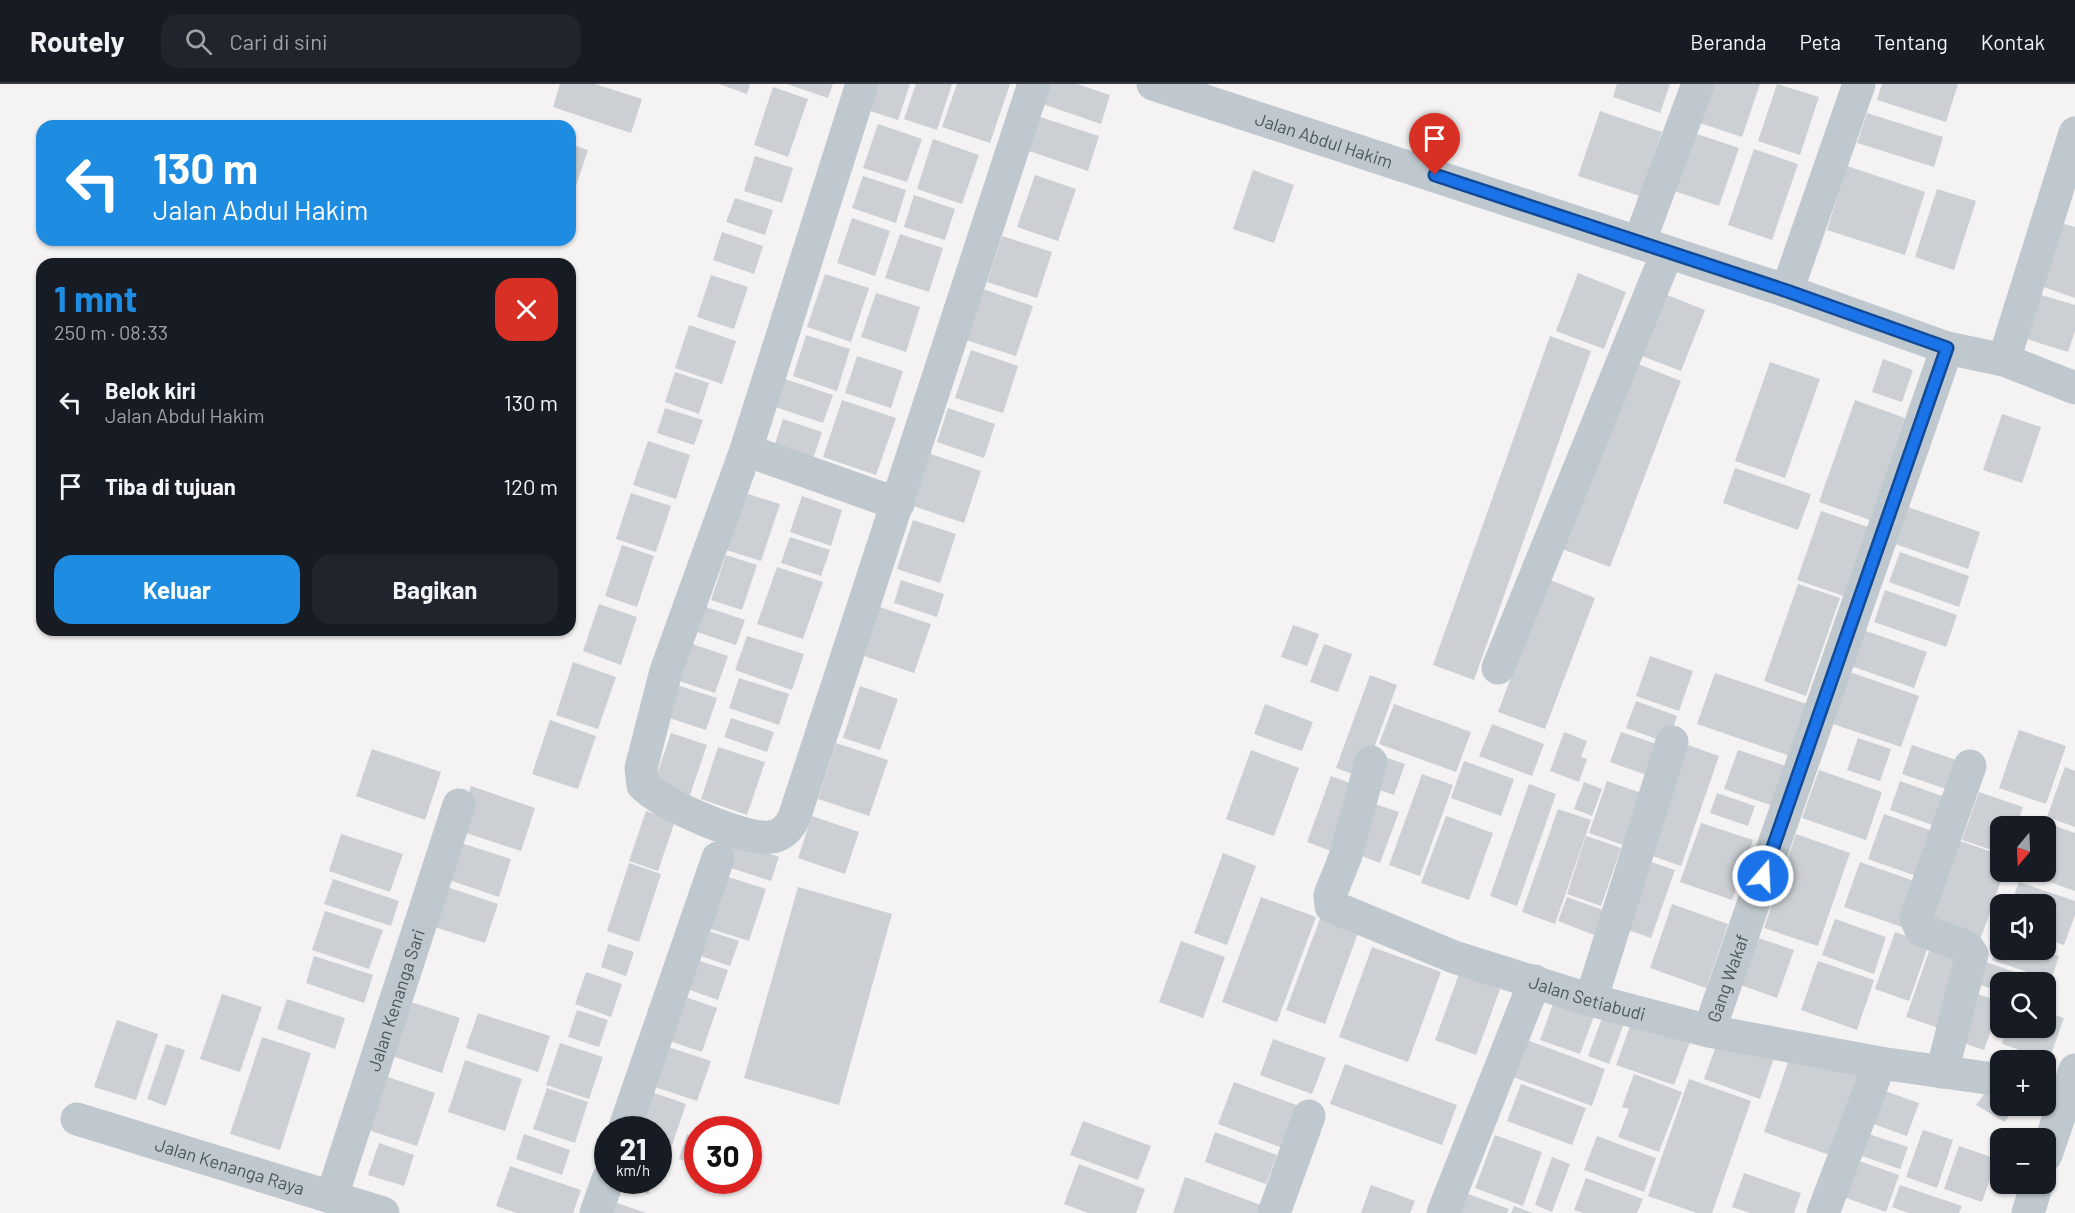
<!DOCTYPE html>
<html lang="id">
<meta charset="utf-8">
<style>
body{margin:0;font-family:Barlow,sans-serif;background:#20242c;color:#f1f3f6;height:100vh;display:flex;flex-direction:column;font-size:22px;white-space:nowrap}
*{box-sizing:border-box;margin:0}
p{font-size:20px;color:#9ea1a6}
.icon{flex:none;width:33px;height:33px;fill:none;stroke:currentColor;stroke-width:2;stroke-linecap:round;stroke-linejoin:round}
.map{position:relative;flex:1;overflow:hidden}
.details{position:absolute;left:36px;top:174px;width:540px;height:378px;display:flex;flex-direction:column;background:#171b24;border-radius:18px;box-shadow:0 2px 4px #0004}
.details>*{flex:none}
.banner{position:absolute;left:36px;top:36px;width:540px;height:126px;border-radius:18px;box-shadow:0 2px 4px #0004;background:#1e8ce1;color:#fff;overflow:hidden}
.needle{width:39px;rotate:199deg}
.buttons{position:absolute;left:1990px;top:732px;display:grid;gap:12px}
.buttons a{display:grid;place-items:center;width:66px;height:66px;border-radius:12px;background:#171b24;box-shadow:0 2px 4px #0004;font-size:30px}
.speed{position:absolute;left:594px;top:1032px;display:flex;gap:12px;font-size:30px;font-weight:700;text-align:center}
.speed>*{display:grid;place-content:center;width:78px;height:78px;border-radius:50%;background:#171b24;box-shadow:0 2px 4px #0004;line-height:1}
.speed small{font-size:15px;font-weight:400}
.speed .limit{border:9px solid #d22;background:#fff;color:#111}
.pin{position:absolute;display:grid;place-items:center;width:51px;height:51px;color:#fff;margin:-62px -26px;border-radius:50% 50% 50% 0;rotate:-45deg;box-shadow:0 0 6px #0007}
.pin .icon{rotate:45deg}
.me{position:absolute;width:66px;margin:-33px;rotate:19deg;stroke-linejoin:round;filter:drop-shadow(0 0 4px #0008)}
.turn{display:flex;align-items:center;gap:21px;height:126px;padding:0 18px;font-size:27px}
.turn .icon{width:78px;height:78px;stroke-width:2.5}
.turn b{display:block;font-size:42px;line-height:51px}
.round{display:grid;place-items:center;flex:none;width:63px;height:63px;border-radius:18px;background:#20242c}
.head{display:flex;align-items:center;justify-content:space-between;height:102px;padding:0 18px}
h1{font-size:36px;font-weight:700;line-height:45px;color:#1e8ce1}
.button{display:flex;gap:12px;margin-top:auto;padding:12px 18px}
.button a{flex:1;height:69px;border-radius:18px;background:#1e8ce1;color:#fff;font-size:24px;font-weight:700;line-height:69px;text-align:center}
.button a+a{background:#20242c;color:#f1f3f6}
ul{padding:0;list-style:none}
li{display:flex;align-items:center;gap:18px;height:84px;padding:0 18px}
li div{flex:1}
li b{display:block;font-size:22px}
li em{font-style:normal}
header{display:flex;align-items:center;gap:36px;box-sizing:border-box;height:84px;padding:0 30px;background:#171b24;border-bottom:2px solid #363941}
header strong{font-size:28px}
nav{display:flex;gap:33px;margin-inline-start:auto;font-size:21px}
.search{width:420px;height:54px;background:#20242c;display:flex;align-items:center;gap:15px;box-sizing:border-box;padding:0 21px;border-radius:18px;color:#9ea1a6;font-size:22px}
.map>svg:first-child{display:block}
.building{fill:#ccd0d4}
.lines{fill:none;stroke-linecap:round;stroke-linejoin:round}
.minor{stroke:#bec8ce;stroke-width:33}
.route-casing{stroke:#114b97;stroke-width:15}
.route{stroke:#1a73e8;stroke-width:10}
.labels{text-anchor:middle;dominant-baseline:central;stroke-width:5;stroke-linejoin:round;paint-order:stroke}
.street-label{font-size:18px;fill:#4a585f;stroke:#fff}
</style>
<header>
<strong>Routely</strong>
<div class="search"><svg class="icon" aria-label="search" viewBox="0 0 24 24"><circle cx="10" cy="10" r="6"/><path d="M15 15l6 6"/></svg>Cari di sini</div>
<nav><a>Beranda</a><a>Peta</a><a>Tentang</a><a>Kontak</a></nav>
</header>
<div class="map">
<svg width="2075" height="1129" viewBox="0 0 2075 1129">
<rect width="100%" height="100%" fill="#f4f2f2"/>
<g class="building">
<polygon points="560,0 595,0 642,15 631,49 553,23"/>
<polygon points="719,0 750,0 747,10"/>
<polygon points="787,0 833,0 828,14"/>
<polygon points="875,0 910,0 898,36 867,26"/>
<polygon points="916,0 952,0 937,46 904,35"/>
<polygon points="957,0 1010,0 990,59 942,43"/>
<polygon points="1046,0 1077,0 1110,11 1101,40 1040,19"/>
<polygon points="1617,0 1670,0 1660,29 1613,13"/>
<polygon points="1710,0 1760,0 1742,53 1697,38"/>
<polygon points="1777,0 1819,13 1800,71 1758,57"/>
<polygon points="1882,0 1958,0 1946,38 1877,16"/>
<polygon points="773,3 808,15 788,73 754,61"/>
<polygon points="1600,27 1662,48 1640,112 1578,92"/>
<polygon points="1867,29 1943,53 1934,83 1857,59"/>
<polygon points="1040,33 1099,52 1088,87 1029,67"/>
<polygon points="878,40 922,55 907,98 863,84"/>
<polygon points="1691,48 1739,64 1719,122 1671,106"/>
<polygon points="933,55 979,71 962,120 917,105"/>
<polygon points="570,60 588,66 570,119"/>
<polygon points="1754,65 1798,80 1772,156 1728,141"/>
<polygon points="755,72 793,84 782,119 744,107"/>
<polygon points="1847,82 1925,108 1905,171 1827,146"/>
<polygon points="1253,86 1294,101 1274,159 1233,145"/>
<polygon points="1035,91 1076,105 1058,157 1017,143"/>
<polygon points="863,92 906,106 896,139 852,124"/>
<polygon points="1937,105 1976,117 1954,186 1915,173"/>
<polygon points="914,111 955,125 945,156 904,143"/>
<polygon points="735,114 773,126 765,151 726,138"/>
<polygon points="852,134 890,147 875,192 837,179"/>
<polygon points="2061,139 2075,143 2075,214 2041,202"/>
<polygon points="722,148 763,162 754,190 713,176"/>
<polygon points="900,150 943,164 929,208 885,194"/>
<polygon points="1002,152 1052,168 1037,214 987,198"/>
<polygon points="1578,189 1626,208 1604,265 1556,247"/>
<polygon points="825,190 869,204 851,258 807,243"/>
<polygon points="711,191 748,203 734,245 697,233"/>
<polygon points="983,205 1033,222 1016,272 966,256"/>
<polygon points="2031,208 2075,221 2075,247 2068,268 2017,252"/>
<polygon points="876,209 920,223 906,268 861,253"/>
<polygon points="1662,209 1705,226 1681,287 1639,271"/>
<polygon points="689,241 736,257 722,300 675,284"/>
<polygon points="806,251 850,265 837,307 793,292"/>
<polygon points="1550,252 1591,267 1474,596 1433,581"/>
<polygon points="971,266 1018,282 1003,329 955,314"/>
<polygon points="857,272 903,287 891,324 845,309"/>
<polygon points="1883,275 1913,286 1902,318 1872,308"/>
<polygon points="1633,278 1681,297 1610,483 1562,465"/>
<polygon points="1770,278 1820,295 1785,394 1735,377"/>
<polygon points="675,288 709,299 699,330 665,318"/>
<polygon points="782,294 833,311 823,339 772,322"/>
<polygon points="842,316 896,334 876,391 823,373"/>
<polygon points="1855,316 1905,334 1870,436 1819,418"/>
<polygon points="665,324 703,336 694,361 657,349"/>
<polygon points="948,324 995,340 984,374 937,358"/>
<polygon points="2002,330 2041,343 2022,399 1983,386"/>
<polygon points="783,335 822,348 813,375 774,363"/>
<polygon points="648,357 690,371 676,415 633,401"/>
<polygon points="928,369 981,387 964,439 910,421"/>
<polygon points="1735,384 1811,410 1798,446 1723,419"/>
<polygon points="742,408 780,420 761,477 723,465"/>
<polygon points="631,409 671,422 656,468 616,455"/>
<polygon points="802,412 842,426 831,462 790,448"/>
<polygon points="1908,423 1980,448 1968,485 1895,460"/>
<polygon points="1821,427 1868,443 1844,512 1797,496"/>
<polygon points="913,436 956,450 940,499 897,485"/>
<polygon points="790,453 830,466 821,492 781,479"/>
<polygon points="622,461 654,472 637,523 605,512"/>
<polygon points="1900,468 1969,492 1959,523 1889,498"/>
<polygon points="726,471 757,481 742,526 711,516"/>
<polygon points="777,483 823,498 803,555 757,540"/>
<polygon points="1548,495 1595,514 1545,645 1498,628"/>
<polygon points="901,496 944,510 937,533 894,519"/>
<polygon points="1798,500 1840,514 1806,612 1764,597"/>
<polygon points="1885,506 1957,531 1946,563 1874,538"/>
<polygon points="694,519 745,536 736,561 685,544"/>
<polygon points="599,520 637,533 621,581 583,567"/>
<polygon points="880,523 931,540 914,589 864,572"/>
<polygon points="1293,541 1319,550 1307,582 1281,573"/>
<polygon points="1860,545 1927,568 1914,604 1848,581"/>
<polygon points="747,552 804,570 792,606 735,586"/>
<polygon points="683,557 728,572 715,609 670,594"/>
<polygon points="1324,560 1352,570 1338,608 1310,598"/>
<polygon points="1650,572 1693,587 1679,627 1636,612"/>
<polygon points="573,578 616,593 598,645 556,631"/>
<polygon points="1847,587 1919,612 1901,663 1830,639"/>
<polygon points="1715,589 1810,621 1793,673 1697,640"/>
<polygon points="1370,591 1397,601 1363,694 1336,684"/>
<polygon points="739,594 789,610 779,641 729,624"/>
<polygon points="677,601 717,614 706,646 666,633"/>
<polygon points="860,602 898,615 880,666 843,654"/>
<polygon points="1636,617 1677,632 1668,659 1626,644"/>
<polygon points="1265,620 1313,638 1302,667 1254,650"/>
<polygon points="1394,620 1471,648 1456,688 1379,660"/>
<polygon points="731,634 774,648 767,668 724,653"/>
<polygon points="550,636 596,652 578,705 532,690"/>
<polygon points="1492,640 1544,660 1532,692 1479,672"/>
<polygon points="2019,646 2066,662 2046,720 1999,704"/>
<polygon points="1564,648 1587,657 1581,673 1587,675 1579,698 1550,687"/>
<polygon points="1621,648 1660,661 1649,692 1610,678"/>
<polygon points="671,649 707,661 690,711 654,699"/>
<polygon points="1858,654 1891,665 1880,697 1847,686"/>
<polygon points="836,659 888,676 869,732 818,715"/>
<polygon points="1682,659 1719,672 1681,782 1644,769"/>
<polygon points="1912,661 1965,679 1955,708 1902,690"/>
<polygon points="718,663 765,678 747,731 701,715"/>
<polygon points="372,665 441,688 425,736 356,712"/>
<polygon points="1251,666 1299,684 1274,752 1226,735"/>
<polygon points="1738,666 1786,682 1773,722 1724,705"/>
<polygon points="1382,672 1405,680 1394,711 1371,703"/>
<polygon points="1464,677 1514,695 1501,732 1451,714"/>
<polygon points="2065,683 2075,687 2075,743 2047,733"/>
<polygon points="1819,686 1882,708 1866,756 1802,734"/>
<polygon points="1422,690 1453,701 1420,792 1389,781"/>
<polygon points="1331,692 1358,702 1334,768 1307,758"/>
<polygon points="1607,697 1644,710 1626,762 1589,749"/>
<polygon points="1900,697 1945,713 1935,742 1890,726"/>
<polygon points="1584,698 1602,705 1592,732 1574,725"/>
<polygon points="1529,700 1556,710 1517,822 1490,812"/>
<polygon points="471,702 535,724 521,767 457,746"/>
<polygon points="1979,708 2023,723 2016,742 2001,742 2001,769 1962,756"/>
<polygon points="1717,709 1755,722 1748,742 1710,729"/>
<polygon points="1369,718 1399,728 1380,779 1351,768"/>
<polygon points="1558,725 1591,736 1555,840 1522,828"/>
<polygon points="646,727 675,737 658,787 629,777"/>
<polygon points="1884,730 1938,749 1922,794 1868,775"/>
<polygon points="812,732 859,748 845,790 798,774"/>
<polygon points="1446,732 1493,749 1469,816 1421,799"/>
<polygon points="2035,735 2075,749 2075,807 2021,788 2046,788 2046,742 2033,742"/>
<polygon points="1701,739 1753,756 1732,816 1680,798"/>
<polygon points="341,750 403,770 390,808 329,787"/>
<polygon points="1796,750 1850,769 1818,862 1764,844"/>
<polygon points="1586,752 1621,764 1601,822 1567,810"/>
<polygon points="452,756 511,775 499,813 440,793"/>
<polygon points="1957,756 2001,771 2001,788 2004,788 1978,862 1926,844"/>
<polygon points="733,757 779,773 771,797 725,782"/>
<polygon points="1223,769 1256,782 1227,861 1194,849"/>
<polygon points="1642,775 1675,786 1651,854 1619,843"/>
<polygon points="1860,778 1923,800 1908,845 1844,823"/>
<polygon points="629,779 661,790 639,858 607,847"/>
<polygon points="722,791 766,805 749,857 705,843"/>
<polygon points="333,795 399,817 391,842 324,820"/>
<polygon points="2019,798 2075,817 2075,831 2064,861 2046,855 2046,820 2011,820"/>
<polygon points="438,800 498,820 485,859 425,840"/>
<polygon points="798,803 892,830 839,1021 744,994"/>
<polygon points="1261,813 1316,833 1277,938 1222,918"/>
<polygon points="1567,813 1603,826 1594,851 1558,837"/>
<polygon points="1672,820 1728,840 1706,904 1650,884"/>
<polygon points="325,827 383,846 369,885 312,866"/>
<polygon points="1321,832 1359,846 1325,940 1286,926"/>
<polygon points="1835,835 1886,853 1874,890 1822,871"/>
<polygon points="706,846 739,857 730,882 698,871"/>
<polygon points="1895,848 1929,860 1909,917 1875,905"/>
<polygon points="1752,852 1794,866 1777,914 1735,899"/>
<polygon points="2001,852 2001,866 2040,866 2059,872 2051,896 1992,876"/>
<polygon points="1181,857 1225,873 1203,934 1159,918"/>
<polygon points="1932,859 1967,871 1942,945 1906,933"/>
<polygon points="608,860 634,868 626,892 601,883"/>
<polygon points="1372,863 1441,888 1408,978 1339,953"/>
<polygon points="314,872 373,891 364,919 306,899"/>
<polygon points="694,875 728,886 718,916 684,904"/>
<polygon points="1980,876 2044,898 2001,898 2001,908 1972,898"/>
<polygon points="1818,877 1874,896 1857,946 1801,926"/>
<polygon points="586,888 622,900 611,933 575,920"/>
<polygon points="1459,890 1500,905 1476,971 1435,956"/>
<polygon points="2046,899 2054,902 2046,924"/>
<polygon points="1969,907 2001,918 1984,966 1952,955"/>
<polygon points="1557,909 1597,924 1580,970 1540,956"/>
<polygon points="222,910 262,923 240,988 200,975"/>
<polygon points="685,913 717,924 702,968 670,957"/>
<polygon points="287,915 345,934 335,965 277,945"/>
<polygon points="411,918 460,934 442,989 392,972"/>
<polygon points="577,926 608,936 599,963 568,953"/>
<polygon points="1605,926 1626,934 1609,980 1588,972"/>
<polygon points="2046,928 2064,934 2049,976 2002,960 2007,944 2046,944"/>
<polygon points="478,929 550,952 538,988 466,964"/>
<polygon points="1633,934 1691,955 1674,1001 1616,981"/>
<polygon points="117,936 158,950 136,1016 94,1003"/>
<polygon points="1720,951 1775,971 1760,1015 1704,995"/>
<polygon points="262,953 311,969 280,1066 230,1050"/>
<polygon points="1273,955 1326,974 1312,1010 1260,991"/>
<polygon points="1527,956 1605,985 1592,1022 1513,993"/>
<polygon points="560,959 603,973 589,1015 546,1001"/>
<polygon points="166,960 185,966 166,1022 147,1015"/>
<polygon points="665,962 711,977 697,1017 652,1002"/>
<polygon points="1793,964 1867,990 1838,1074 1764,1048"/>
<polygon points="465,976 522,995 505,1047 448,1028"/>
<polygon points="1345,980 1457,1021 1442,1061 1330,1020"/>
<polygon points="1634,990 1682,1008 1659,1068 1618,1053 1629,1025 1622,1023"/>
<polygon points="385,992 435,1009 417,1062 368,1046"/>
<polygon points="1689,995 1751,1017 1712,1129 1697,1129 1648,1112"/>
<polygon points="1234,998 1299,1022 1283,1064 1218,1040"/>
<polygon points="1993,998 2001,1001 2001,1022 2015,1022 2005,1038 1976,1021"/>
<polygon points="1521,1000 1586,1024 1572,1061 1507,1037"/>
<polygon points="1874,1003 1919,1019 1907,1052 1862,1036"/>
<polygon points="547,1004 588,1018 575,1059 533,1045"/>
<polygon points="649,1007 686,1020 670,1067 658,1063 658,1046 636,1046"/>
<polygon points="1083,1037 1151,1062 1138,1096 1070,1071"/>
<polygon points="1923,1046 1953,1056 1937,1104 1906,1093"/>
<polygon points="1215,1048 1277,1071 1266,1100 1205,1078"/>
<polygon points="1866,1049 1908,1063 1900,1085 1859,1071"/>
<polygon points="524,1050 570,1066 562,1091 516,1075"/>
<polygon points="687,1050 698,1054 698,1081 679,1075"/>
<polygon points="1495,1051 1542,1068 1523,1122 1475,1104"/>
<polygon points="1597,1052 1656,1074 1644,1108 1584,1086"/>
<polygon points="379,1059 414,1071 404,1102 368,1091"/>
<polygon points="1959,1062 1997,1075 1982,1118 1944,1105"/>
<polygon points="1552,1073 1570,1080 1552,1128 1535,1121"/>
<polygon points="1848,1073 1899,1091 1886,1128 1835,1110"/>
<polygon points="1079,1080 1145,1105 1136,1129 1088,1129 1064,1120"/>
<polygon points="510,1082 581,1106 573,1129 517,1129 496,1122"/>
<polygon points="1744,1089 1801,1109 1794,1129 1750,1129 1732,1123"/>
<polygon points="1185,1093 1261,1121 1258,1129 1173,1129"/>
<polygon points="1586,1094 1643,1115 1637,1129 1583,1129 1574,1126"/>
<polygon points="618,1096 653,1096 648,1110 617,1100"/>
<polygon points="1371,1101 1415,1117 1410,1129 1361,1129"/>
<polygon points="1900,1101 1962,1122 1959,1129 1909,1129 1892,1123"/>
<polygon points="1460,1107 1509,1125 1507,1129 1452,1129"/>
<polygon points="603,1114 646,1129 598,1129"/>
<polygon points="1514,1122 1533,1129 1511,1129"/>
</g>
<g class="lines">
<g class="minor">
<path d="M862 0 746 366 666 587 641 684 643 701C661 720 743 756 770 753 782 752 789 744 794 734L1034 0"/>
<path id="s1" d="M1153 0 1787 207 1947 264 2004 276 2075 304"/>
<polyline points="1639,159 1698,0"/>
<polyline points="1787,207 1859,0"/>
<polyline points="2004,276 2075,49"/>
<polyline points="746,366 898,420"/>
<polyline points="1498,584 1667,169"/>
<path id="s2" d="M1371 678 1346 771 1330 811 1331 822 1454 873 1591 916 1709 947 1880 979 2001 996"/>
<polyline points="1591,916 1672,658"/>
<path id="s3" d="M1709 947 1947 264"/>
<polyline points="1942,988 1972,870 1967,863 1921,846 1916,834 1970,682"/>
<path id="s4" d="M77 1035 383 1129"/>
<polyline points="624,1046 718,774"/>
<polyline points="2046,1071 2075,986"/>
<path id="s5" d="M332 1112 459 721"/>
<polyline points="596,1129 608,1095"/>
<polyline points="1274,1129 1309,1032"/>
<polyline points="1443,1129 1535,897"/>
<polyline points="1823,1129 1880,979"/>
<polyline points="2028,1129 2037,1100"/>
</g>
</g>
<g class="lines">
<defs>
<polyline id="route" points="1435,91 1787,207 1947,264 1763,792"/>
</defs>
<use href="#route" class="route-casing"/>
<use href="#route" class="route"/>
</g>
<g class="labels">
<g class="street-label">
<text stroke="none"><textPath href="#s1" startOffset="180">Jalan Abdul Hakim</textPath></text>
<text stroke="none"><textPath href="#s3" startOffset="56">Gang Wakaf</textPath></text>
<text stroke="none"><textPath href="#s2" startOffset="423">Jalan Setiabudi</textPath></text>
<text stroke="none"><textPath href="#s5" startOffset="206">Jalan Kenanga Sari</textPath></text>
<text stroke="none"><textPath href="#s4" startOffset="160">Jalan Kenanga Raya</textPath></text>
</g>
</g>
</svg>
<div class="buttons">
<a><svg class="needle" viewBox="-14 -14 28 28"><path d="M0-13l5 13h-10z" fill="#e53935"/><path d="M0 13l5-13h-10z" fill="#9ea1a6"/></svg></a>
<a><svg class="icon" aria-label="sound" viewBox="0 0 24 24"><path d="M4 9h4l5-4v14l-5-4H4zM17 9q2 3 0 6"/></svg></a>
<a><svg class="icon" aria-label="search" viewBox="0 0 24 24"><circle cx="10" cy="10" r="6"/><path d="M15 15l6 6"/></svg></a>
<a>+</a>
<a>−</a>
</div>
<div class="speed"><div>21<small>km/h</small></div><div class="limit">30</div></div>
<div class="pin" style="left:1435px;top:91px;background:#d93025"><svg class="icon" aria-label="arrive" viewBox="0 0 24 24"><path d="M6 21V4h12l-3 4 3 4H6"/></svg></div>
<svg class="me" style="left:1763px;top:792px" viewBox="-20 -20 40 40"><circle r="17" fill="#1a73e8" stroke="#fff" stroke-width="3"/><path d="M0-11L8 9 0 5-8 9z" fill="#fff"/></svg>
<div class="banner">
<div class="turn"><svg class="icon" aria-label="left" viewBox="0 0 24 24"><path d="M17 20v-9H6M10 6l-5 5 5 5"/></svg><div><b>130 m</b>Jalan Abdul Hakim</div></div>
</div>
<section class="details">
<div class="head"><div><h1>1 mnt</h1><p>250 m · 08:33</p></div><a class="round" style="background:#d93025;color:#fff"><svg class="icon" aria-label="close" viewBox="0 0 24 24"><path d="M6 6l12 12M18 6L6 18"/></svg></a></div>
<ul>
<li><svg class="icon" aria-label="left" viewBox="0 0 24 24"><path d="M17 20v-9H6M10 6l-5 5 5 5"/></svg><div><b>Belok kiri</b><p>Jalan Abdul Hakim</p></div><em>130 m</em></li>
<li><svg class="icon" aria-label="arrive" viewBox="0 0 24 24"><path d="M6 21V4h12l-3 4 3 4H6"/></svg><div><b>Tiba di tujuan</b></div><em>120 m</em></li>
</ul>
<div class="button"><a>Keluar</a><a>Bagikan</a></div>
</section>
</div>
